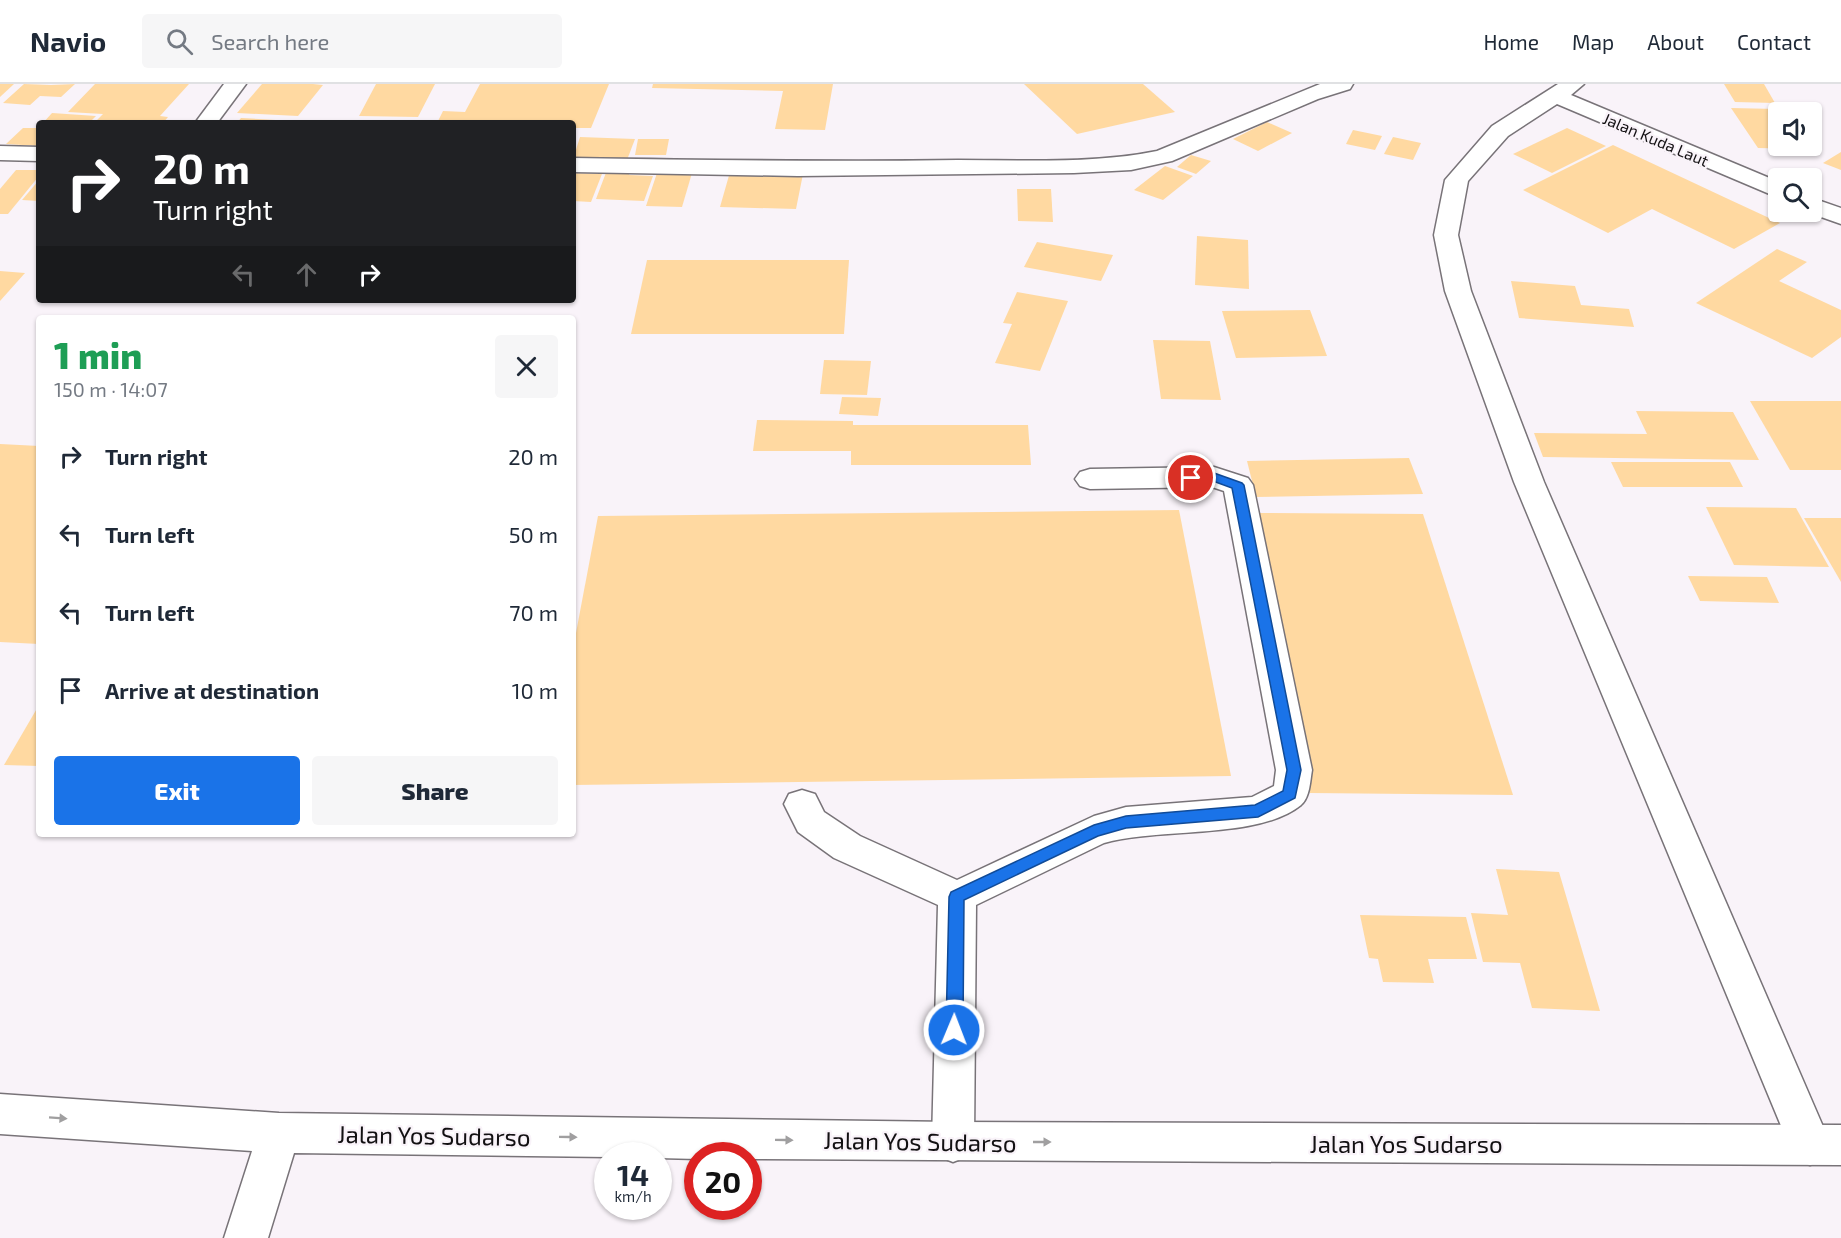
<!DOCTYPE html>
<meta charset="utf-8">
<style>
body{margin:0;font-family:"Exo 2",sans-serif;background:#f6f6f7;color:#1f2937;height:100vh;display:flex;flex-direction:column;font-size:22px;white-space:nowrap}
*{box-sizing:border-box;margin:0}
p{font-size:20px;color:#747a83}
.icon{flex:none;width:33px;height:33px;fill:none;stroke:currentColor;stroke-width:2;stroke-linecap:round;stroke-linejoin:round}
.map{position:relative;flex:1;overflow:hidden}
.side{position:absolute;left:36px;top:231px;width:540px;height:522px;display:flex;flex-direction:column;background:#fff;border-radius:6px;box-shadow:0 2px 4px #0004}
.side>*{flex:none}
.hud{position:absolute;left:36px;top:36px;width:540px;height:183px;border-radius:6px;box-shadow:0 2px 4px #0004;background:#202124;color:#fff;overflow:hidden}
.buttons{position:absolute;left:1768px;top:18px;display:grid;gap:12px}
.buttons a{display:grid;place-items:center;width:54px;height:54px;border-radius:6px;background:#fff;box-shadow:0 2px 4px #0004;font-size:30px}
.speed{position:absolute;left:594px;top:1058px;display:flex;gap:12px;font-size:30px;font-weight:700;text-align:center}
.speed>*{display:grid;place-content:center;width:78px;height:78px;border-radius:50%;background:#fff;box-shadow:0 2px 4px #0004;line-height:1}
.speed small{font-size:15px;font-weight:400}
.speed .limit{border:9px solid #d22;background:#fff;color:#111}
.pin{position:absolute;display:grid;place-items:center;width:51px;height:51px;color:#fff;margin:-26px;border:3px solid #fff;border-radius:50%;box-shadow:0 2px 6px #0007}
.me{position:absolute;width:66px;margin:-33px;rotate:1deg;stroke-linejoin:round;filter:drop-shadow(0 0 4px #0008)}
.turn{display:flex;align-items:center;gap:21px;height:126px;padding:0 18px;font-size:27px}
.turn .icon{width:78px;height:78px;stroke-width:2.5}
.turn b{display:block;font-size:42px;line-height:51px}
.lanes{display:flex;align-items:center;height:57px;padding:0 18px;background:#0003;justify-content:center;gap:30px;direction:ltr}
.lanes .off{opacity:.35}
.round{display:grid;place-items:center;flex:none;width:63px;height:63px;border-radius:6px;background:#f6f6f7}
.head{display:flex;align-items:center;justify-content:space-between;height:102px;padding:0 18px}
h1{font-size:36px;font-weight:800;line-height:45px;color:#1e9e55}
.cta{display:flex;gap:12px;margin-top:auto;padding:12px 18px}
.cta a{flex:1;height:69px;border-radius:6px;background:#1a73e8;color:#fff;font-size:24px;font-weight:800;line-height:69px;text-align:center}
.cta a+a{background:#f6f6f7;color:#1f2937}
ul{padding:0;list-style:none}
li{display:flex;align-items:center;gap:18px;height:78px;padding:0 18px}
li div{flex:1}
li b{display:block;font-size:22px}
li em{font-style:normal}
header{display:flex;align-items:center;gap:36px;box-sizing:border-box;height:84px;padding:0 30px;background:#fff;border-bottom:2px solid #e0e1e3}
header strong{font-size:28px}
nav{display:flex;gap:33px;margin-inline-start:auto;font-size:21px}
.search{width:420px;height:54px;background:#f6f6f7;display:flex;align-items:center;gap:15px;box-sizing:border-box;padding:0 21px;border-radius:6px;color:#747a83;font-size:22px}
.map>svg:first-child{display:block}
.building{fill:#ffd9a1}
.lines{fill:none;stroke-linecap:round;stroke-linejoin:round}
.minor-casing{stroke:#787378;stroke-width:3}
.major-casing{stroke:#787378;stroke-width:3}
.minor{fill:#fff;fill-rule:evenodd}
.major{fill:#fff;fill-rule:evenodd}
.oneway{fill:#a09fa0}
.route{fill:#1a73e8;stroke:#114b97;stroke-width:1.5}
.labels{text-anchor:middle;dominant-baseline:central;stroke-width:4.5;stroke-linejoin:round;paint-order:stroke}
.far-street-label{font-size:16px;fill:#121012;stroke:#f9f3f9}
.near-street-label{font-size:24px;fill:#121012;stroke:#f9f3f9}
</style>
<header>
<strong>Navio</strong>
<div class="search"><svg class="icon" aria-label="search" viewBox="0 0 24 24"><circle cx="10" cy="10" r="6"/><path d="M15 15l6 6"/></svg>Search here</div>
<nav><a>Home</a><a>Map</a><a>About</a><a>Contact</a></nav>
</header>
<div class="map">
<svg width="1841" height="1154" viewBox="0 0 1841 1154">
<rect width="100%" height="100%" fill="#f9f3f9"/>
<g class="building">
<polygon points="0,0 14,0 0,13"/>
<polygon points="24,0 51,1 75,0 61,13 40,12 30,21 3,19"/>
<polygon points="95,0 189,0 160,32 168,33 163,39 94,39 103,30 68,28"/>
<polygon points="262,0 313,0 323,1 298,32 237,29"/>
<polygon points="376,0 435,0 418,33 359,32"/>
<polygon points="480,0 609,0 591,44 573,44 573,39 437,39 443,27 465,28"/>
<polygon points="653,0 833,0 825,46 775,45 783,7 652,4"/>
<polygon points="1024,0 1143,0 1175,28 1077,50"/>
<polygon points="1724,0 1764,0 1775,19 1735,18"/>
<polygon points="1731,24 1777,25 1779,29 1779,62 1802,62 1805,65 1758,64"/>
<polygon points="52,29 96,32 89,39 43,39"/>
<polygon points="241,34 293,37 293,39 237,39"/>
<polygon points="1267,38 1292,49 1258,67 1233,55"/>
<polygon points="23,44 39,44 39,62 6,60"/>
<polygon points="1567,44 1606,62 1552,89 1513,70"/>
<polygon points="1353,46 1382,52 1375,66 1346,60"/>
<polygon points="580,53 635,55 627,76 573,75"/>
<polygon points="1393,53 1421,59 1413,76 1384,70"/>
<polygon points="638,55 669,55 666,71 635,71"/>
<polygon points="1613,61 1726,114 1780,139 1734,165 1652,125 1608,149 1523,106"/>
<polygon points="1841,68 1841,86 1823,79"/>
<polygon points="1191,71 1211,77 1196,90 1177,83"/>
<polygon points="1165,82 1193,92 1163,116 1134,106"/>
<polygon points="16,86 39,86 39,92 8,130 0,130 0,105"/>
<polygon points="607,86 630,87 629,91 653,92 644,117 596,115"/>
<polygon points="730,88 803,90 796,125 720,123"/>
<polygon points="573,89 602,90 591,118 573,117"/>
<polygon points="657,89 692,89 682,123 646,122"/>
<polygon points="39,96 39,117 22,116"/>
<polygon points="1017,105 1051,105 1053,138 1018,137"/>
<polygon points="1197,152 1248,156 1249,205 1195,201"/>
<polygon points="1037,158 1071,164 1113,171 1101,197 1024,183"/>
<polygon points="1777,165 1807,178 1779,197 1841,226 1841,253 1812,274 1696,219"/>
<polygon points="647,176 849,176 844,250 631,250"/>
<polygon points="0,187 25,189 0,217"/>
<polygon points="1511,197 1575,202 1581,221 1629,225 1634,243 1519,234"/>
<polygon points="1017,208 1068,217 1040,287 995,279 1012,240 1003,239"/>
<polygon points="1310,226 1327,272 1236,274 1222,227"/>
<polygon points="1153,256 1210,257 1221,316 1161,315"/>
<polygon points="824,276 871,277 867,311 820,310"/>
<polygon points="842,313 881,314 878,332 839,330"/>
<polygon points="1750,317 1841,317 1841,386 1790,386"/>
<polygon points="1636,327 1733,328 1759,376 1543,373 1534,349 1647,350"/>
<polygon points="757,336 853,337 853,341 1028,341 1031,381 851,381 851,367 753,367"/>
<polygon points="0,360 39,362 39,560 0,558"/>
<polygon points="1409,374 1423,410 1256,413 1247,377"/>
<polygon points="1611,378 1730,378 1743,403 1623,403"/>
<polygon points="1706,423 1796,424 1829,483 1734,481"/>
<polygon points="1179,426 1231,692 573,701 573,565 598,432"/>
<polygon points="1252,429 1423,430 1513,711 1310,709"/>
<polygon points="1804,434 1841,434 1841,498"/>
<polygon points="1688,492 1767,493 1779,519 1700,517"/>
<polygon points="39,621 39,682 4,681"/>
<polygon points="1496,785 1559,788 1600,927 1532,924 1520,879 1483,878 1471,829 1508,831"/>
<polygon points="1360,831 1466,833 1477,875 1428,875 1434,899 1383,898 1378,875 1369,874"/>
</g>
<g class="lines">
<defs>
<g id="minor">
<polygon points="224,0 246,0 217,39 195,39"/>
<path d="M1320 0H1353L1350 5 1318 15 1172 77 1131 86 1074 89 798 92 573 88V74C702 76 830 78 958 76 1024 76 1093 80 1157 67Z"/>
<polygon points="1558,0 1584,0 1571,11 1779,98 1779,114 1557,20 1508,52 1468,97 1458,151 1471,207 1544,398 1831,1061 1825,1075 1810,1081 1795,1075 1789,1061 1514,398 1445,207 1434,151 1445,96 1492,42"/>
<polygon points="0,62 39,63 39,77 0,76"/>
<polygon points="1812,114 1841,124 1841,140 1807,128 1812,128"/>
<path d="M1214 383 1248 394 1253 401 1312 686C1310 697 1310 713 1301 721 1258 756 1160 743 1104 759L976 821 974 1058 968 1072 953 1078 938 1072 932 1058 938 821 834 774 798 748 784 720 789 710 802 706 815 710 824 728 860 752 957 796 1094 732 1126 723 1252 713 1274 702 1276 686 1224 407 1212 403 1090 405 1080 402 1075 395 1080 388 1090 385Z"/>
</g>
<polygon id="major" points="0,1010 279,1029 953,1038 1841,1041 1841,1081 748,1075 748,1071 698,1071 698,1075 658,1074 658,1071 608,1071 608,1073 294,1069 268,1154 224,1154 252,1067 0,1050"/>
</defs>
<use href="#minor" class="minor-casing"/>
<use href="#major" class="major-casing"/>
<use href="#minor" class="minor"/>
<use href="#major" class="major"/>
</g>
<defs><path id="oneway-solid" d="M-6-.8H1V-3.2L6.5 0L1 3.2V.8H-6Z" transform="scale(1.5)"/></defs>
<g class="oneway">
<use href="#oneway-solid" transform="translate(58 1034) rotate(4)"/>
<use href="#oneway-solid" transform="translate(568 1053) rotate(1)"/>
<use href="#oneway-solid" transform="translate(784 1056) rotate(1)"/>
<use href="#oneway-solid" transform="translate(1042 1058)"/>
</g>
<polygon class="route" points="1214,389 1242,399 1244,401 1301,686 1295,714 1258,733 1126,744 1098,752 964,816 963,946 960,952 954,954 948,952 946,946 949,813 951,808 1094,741 1126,732 1255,721 1283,707 1287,686 1232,404 1213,397 1191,398 1184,394 1191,390"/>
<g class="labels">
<g class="far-street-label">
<text transform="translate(1656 55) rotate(23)">Jalan Kuda Laut</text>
</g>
<g class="near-street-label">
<text transform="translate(434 1051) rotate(1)">Jalan Yos Sudarso</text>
<text transform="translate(920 1057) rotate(1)">Jalan Yos Sudarso</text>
<text x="1406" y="1059">Jalan Yos Sudarso</text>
</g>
</g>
</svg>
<div class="buttons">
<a><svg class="icon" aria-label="sound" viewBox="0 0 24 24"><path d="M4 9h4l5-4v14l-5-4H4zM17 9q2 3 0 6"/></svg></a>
<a><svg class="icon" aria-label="search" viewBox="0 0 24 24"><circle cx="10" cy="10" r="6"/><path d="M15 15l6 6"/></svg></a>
</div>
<div class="speed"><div>14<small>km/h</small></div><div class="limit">20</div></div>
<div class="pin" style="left:1191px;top:394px;background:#d93025"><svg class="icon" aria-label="arrive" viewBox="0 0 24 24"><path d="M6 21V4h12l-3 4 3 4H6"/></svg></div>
<svg class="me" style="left:954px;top:946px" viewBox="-20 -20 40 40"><circle r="17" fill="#1a73e8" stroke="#fff" stroke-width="3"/><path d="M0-11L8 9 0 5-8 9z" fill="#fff"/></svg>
<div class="hud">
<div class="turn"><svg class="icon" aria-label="right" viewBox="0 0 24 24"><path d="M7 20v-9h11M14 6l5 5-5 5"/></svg><div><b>20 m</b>Turn right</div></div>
<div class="lanes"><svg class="icon off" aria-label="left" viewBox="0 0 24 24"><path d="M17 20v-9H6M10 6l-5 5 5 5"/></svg><svg class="icon off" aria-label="ahead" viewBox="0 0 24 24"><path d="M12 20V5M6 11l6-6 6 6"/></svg><svg class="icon" aria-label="right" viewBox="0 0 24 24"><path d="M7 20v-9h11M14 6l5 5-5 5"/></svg></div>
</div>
<section class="side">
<div class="head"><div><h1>1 min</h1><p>150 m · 14:07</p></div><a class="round"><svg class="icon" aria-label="close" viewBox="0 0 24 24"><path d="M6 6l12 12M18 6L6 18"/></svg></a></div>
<ul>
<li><svg class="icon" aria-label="right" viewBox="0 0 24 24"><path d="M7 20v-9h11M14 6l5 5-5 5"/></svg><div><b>Turn right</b></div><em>20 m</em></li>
<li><svg class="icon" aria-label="left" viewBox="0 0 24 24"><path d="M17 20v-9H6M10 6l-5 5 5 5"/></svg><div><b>Turn left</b></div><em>50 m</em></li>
<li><svg class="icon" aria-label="left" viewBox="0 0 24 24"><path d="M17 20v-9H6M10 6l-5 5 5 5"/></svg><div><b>Turn left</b></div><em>70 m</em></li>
<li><svg class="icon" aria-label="arrive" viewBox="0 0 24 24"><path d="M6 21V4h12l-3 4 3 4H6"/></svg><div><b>Arrive at destination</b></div><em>10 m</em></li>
</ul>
<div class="cta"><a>Exit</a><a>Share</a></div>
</section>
</div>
